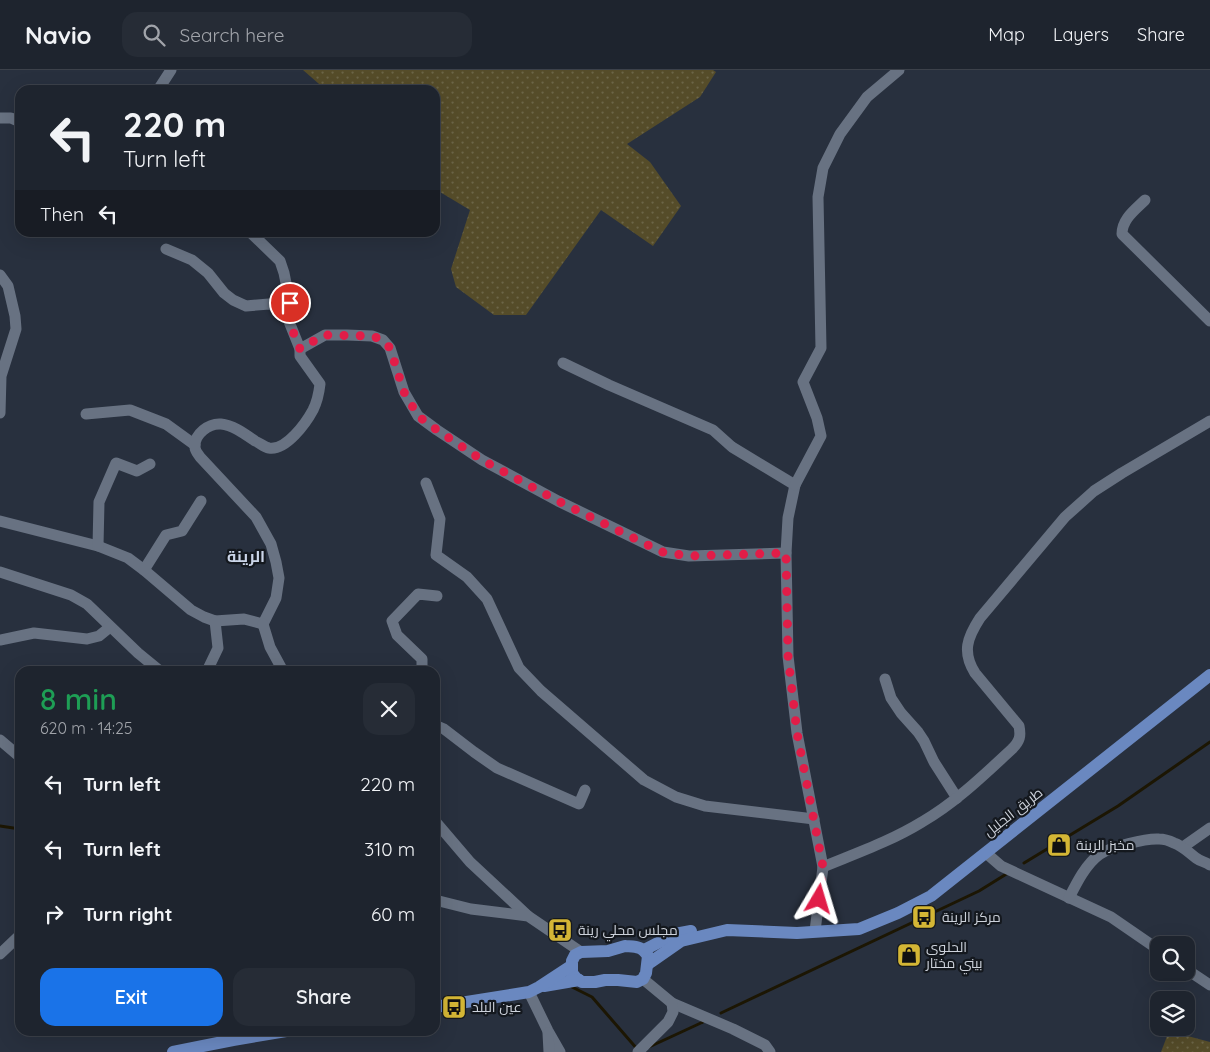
<!DOCTYPE html>
<meta charset="utf-8">
<style>
body{margin:0;font-family:Quicksand,Cairo,sans-serif;background:#262c36;color:#f1f3f6;height:100vh;display:flex;flex-direction:column;font-size:19px;white-space:nowrap}
*{box-sizing:border-box;margin:0}
p{font-size:16px;color:#a1a4aa}
.icon{flex:none;width:28px;height:28px;fill:none;stroke:currentColor;stroke-width:2;stroke-linecap:round;stroke-linejoin:round}
.map{position:relative;flex:1;overflow:hidden}
.panel{position:absolute;left:15px;top:596px;width:425px;height:370px;display:flex;flex-direction:column;background:#1e242e;border-radius:15px;box-shadow:0 5px 20px #0002,0 0 0 1px #3c414a}
.panel>*{flex:none}
.guide{position:absolute;left:15px;top:15px;width:425px;height:152px;border-radius:15px;box-shadow:0 5px 20px #0002,0 0 0 1px #3c414a;background:#1e242e;color:#f1f3f6;overflow:hidden}
.controls{position:absolute;left:1150px;top:866px;display:grid;gap:10px}
.controls a{display:grid;place-items:center;width:45px;height:45px;border-radius:10px;background:#1e242e;box-shadow:0 5px 20px #0002,0 0 0 1px #3c414a;font-size:25px}
.pin{position:absolute;display:grid;place-items:center;width:42px;height:42px;color:#fff;margin:-21px;border:2px solid #fff;border-radius:50%;box-shadow:0 1px 5px #0007}
.me{position:absolute;width:55px;margin:-28px;rotate:7deg;stroke-linejoin:round;filter:drop-shadow(0 0 4px #0008)}
.turn{display:flex;align-items:center;gap:18px;height:105px;padding:0 25px;font-size:22px}
.turn .icon{width:65px;height:65px;stroke-width:2.5}
.turn b{display:block;font-size:35px;line-height:42px}
.then{display:flex;align-items:center;height:48px;padding:0 25px;background:#0003;gap:10px;font-size:19px}
.round{display:grid;place-items:center;flex:none;width:52px;height:52px;border-radius:15px;background:#262c36}
.head{display:flex;align-items:center;justify-content:space-between;height:85px;padding:0 25px}
h1{font-size:30px;font-weight:600;line-height:38px;color:#1e9e55}
.cta{display:flex;gap:10px;margin-top:auto;padding:10px 25px}
.cta a{flex:1;height:58px;border-radius:15px;background:#1a73e8;color:#fff;font-size:20px;font-weight:600;line-height:58px;text-align:center}
.cta a+a{background:#262c36;color:#f1f3f6}
ul{padding:0;list-style:none}
li{display:flex;align-items:center;gap:15px;height:65px;padding:0 25px}
li div{flex:1}
li b{display:block;font-size:19px}
li em{font-style:normal}
header{display:flex;align-items:center;gap:30px;box-sizing:border-box;height:70px;padding:0 25px;background:#1e242e;border-bottom:1px solid #3c414a}
header strong{font-size:24px}
nav{display:flex;gap:28px;margin-inline-start:auto;font-size:18px}
.search{width:350px;height:45px;background:#262c36;display:flex;align-items:center;gap:12px;box-sizing:border-box;padding:0 18px;border-radius:15px;color:#a1a4aa;font-size:19px}
.map>svg:first-child{display:block}
.grass{fill:url(#grass-dots)}
.lines{fill:none;stroke-linecap:round;stroke-linejoin:round}
.stream{stroke:#1c1603;stroke-width:3}
.minor{stroke:#687282;stroke-width:11}
.major{stroke:#6a88c0;stroke-width:12}
.route{stroke:#e11d48;stroke-width:9;stroke-dasharray:0 16.2}
.labels{text-anchor:middle;dominant-baseline:central;stroke-width:4.5;stroke-linejoin:round;paint-order:stroke}
.street-label{font-size:14px;fill:#cdd2db;stroke:#14181e}
.poi-label{font-size:14px;fill:#cdd2db;stroke:#14181e;text-anchor:start}
.quarter-label{font-size:16px;font-weight:bold;fill:#cbd5e8;stroke:#14181e}
</style>
<header>
<strong>Navio</strong>
<div class="search"><svg class="icon" aria-label="search" viewBox="0 0 24 24"><circle cx="10" cy="10" r="6"/><path d="M15 15l6 6"/></svg>Search here</div>
<nav><a>Map</a><a>Layers</a><a>Share</a></nav>
</header>
<div class="map">
<svg width="1210" height="982" viewBox="0 0 1210 982">
<defs>
<pattern id="grass-dots" width="8" height="8" patternUnits="userSpaceOnUse" patternTransform="scale(1.25)"><rect width="8" height="8" fill="#554c29"/><path d="M2 2h.1M6 6h.1" fill="none" stroke="#6c6547" stroke-width="1.8" stroke-linecap="round"/></pattern>
</defs>
<rect width="100%" height="100%" fill="#28303e"/>
<g class="grass">
<polygon points="303,0 713,0 716,2 700,27 627,74 650,92 681,136 653,176 601,140 526,245 494,245 456,217 451,199 470,140 435,119 435,20 326,20"/>
<polygon points="1169,961 1210,972 1210,982 1161,982"/>
</g>
<g class="lines">
<g class="stream">
<polyline points="0,756 20,759"/>
<polyline points="1024,793 1118,736 1210,672"/>
<polyline points="572,917 592,927 638,980"/>
<polyline points="721,943 979,821 1008,803"/>
<polyline points="649,977 703,952"/>
</g>
<g class="minor">
<polyline points="158,20 171,0"/>
<polyline points="0,48 11,48 20,52"/>
<path d="M1145 130C1135 140 1122 149 1122 164L1210 251"/>
<polyline points="250,162 280,191 284,203 290,233 286,244"/>
<polyline points="0,205 8,216 15,246 16,259 1,306 0,343"/>
<polyline points="300,279 325,265 347,265 372,266 383,270 390,278 404,322 418,346 437,360 482,390 558,431 663,482 689,486 786,483 788,586 797,663 823,797 815,861"/>
<polyline points="563,293 609,315 713,360 732,377 795,415 788,448 786,483"/>
<polyline points="86,344 130,340 166,354 195,375"/>
<polyline points="426,413 440,449 436,485 467,507 487,529 519,598 541,621 644,710 676,727 705,736 814,749"/>
<polyline points="795,415 821,366 817,348 803,312 821,278 818,127 823,98 840,64 867,27 899,0"/>
<path d="M0 451 98 476 128 488 144 500 191 540 204 547 215 551 244 549 263 554 276 528 279 508 276 492 271 474 256 447 200 387C198 384 195 381 195 377 194 364 209 353 221 354 233 355 245 364 255 371 260 373 264 377 269 378 286 381 306 353 313 340 317 332 319 323 320 314L300 286V279L286 244 274 236 269 234 246 236 233 230 224 223 208 203 192 190 166 179"/>
<polyline points="98,476 99,432 116,393 137,401 150,394"/>
<polyline points="144,500 166,465 182,461 201,431"/>
<polyline points="0,502 71,525 87,534 138,583 160,601"/>
<polyline points="263,554 270,577 283,601"/>
<polyline points="0,570 34,563 87,569 99,566 110,557"/>
<polyline points="207,601 218,578 215,551"/>
<polyline points="422,601 422,589 397,565 392,551 418,524 437,526"/>
<polyline points="885,609 891,628 901,643 918,662 924,671 934,692 957,728"/>
<polyline points="435,657 437,656 444,659 474,682 497,698 579,734 585,720"/>
<polyline points="0,670 20,687"/>
<polyline points="435,751 470,792 528,846"/>
<polyline points="1183,777 1210,758"/>
<polyline points="986,783 1001,796 1111,847 1159,880"/>
<path d="M823 797C857 783 891 771 922 752 955 733 984 705 1012 679 1020 671 1021 666 1019 656L975 603C962 582 967 568 980 548L1065 447 1094 421 1122 403 1210 351"/>
<path d="M1069 828C1077 812 1086 794 1100 784 1111 777 1146 768 1159 769 1164 769 1170 771 1174 773 1183 776 1189 783 1196 788 1200 791 1205 792 1210 795"/>
<polyline points="435,830 471,839 528,846 581,882"/>
<polyline points="0,884 20,865"/>
<polyline points="1186,899 1210,915"/>
<polyline points="643,909 672,933 733,959 765,975 770,982"/>
<polyline points="529,922 548,961 560,982"/>
<polyline points="548,963 549,982"/>
<polyline points="638,982 668,952 673,942 672,933"/>
</g>
<g class="major">
<path d="M625 876C637 877 641 876 648 886L646 903 643 909 637 912 618 910H605L595 912H582L576 908 572 903V891L575 885 581 882 608 881Z"/>
<polyline points="644,880 675,864 691,861"/>
<polyline points="648,894 681,871 727,860 797,863 859,859 898,843 931,826 1210,605"/>
<polyline points="544,916 579,910"/>
<polyline points="435,937 529,922 539,917 571,896"/>
<polyline points="173,982 233,970 286,961"/>
</g>
</g>
<g class="lines">
<polyline class="route" points="290,233 286,244 300,279 324,265 372,266 383,270 390,278 404,322 418,346 437,360 482,390 558,431 662,482 689,486 786,483 788,586 797,663 823,797 819,829"/>
</g>
<defs>
<symbol id="shop-square" viewBox="-11 -11 22 22"><rect x="-9" y="-9" width="18" height="18" rx="4" fill="#d4b635" stroke="#14181e"/><path d="M-5-2.5h2.3a2.7 3.5 0 0 1 5.4 0H5L5.5 6h-11ZM-1.5-2.5h3a1.5 2.3 0 0 0-3 0Z" fill="#111"/></symbol>
<symbol id="bus-square" viewBox="-11 -11 22 22"><rect x="-9" y="-9" width="18" height="18" rx="4" fill="#d4b635" stroke="#14181e"/><path d="M-5-6H5V4H4V6H2V4H-2V6H-4V4H-5ZM-3.5-4V0h7V-4ZM-3.5 1.2v1.5H-2V1.2ZM2 1.2v1.5H3.5V1.2Z" fill="#111"/></symbol>
</defs>
<g fill-rule="evenodd">
<use href="#shop-square" x="1045" y="761" width="28" height="28"/>
<use href="#bus-square" x="910" y="833" width="28" height="28"/>
<use href="#bus-square" x="546" y="846" width="28" height="28"/>
<use href="#shop-square" x="895" y="871" width="28" height="28"/>
<use href="#bus-square" x="440" y="923" width="28" height="28"/>
</g>
<g class="labels">
<g class="street-label">
<text transform="translate(1013 742) rotate(-38)">طريق الجليل</text>
</g>
<g class="poi-label">
<text x="1076" y="775">مخبز الرينة</text>
<text x="942" y="847">مركز الرينة</text>
<text x="578" y="860">مجلس محلي رينة</text>
<text x="926" y="877">الحلوى<tspan x="926" dy="16">بيني مختار</tspan></text>
<text x="472" y="937">عين البلد</text>
</g>
<g class="quarter-label">
<text x="246" y="486">الرينة</text>
</g>
</g>
</svg>
<div class="controls">
<a><svg class="icon" aria-label="search" viewBox="0 0 24 24"><circle cx="10" cy="10" r="6"/><path d="M15 15l6 6"/></svg></a>
<a><svg class="icon" aria-label="layers" viewBox="0 0 24 24"><path d="M12 4l9 5-9 5-9-5zM3 14l9 5 9-5"/></svg></a>
</div>
<div class="pin" style="left:290px;top:233px;background:#d93025"><svg class="icon" aria-label="arrive" viewBox="0 0 24 24"><path d="M6 21V4h12l-3 4 3 4H6"/></svg></div>
<svg class="me" style="left:819px;top:829px" viewBox="-20 -20 40 40"><path d="M0-17L14 15 0 8-14 15z" fill="#e11d48" stroke="#fff" stroke-width="4"/></svg>
<div class="guide">
<div class="turn"><svg class="icon" aria-label="left" viewBox="0 0 24 24"><path d="M17 20v-9H6M10 6l-5 5 5 5"/></svg><div><b>220 m</b>Turn left</div></div>
<div class="then">Then<svg class="icon" aria-label="left" viewBox="0 0 24 24"><path d="M17 20v-9H6M10 6l-5 5 5 5"/></svg></div>
</div>
<section class="panel">
<div class="head"><div><h1>8 min</h1><p>620 m · 14:25</p></div><a class="round"><svg class="icon" aria-label="close" viewBox="0 0 24 24"><path d="M6 6l12 12M18 6L6 18"/></svg></a></div>
<ul>
<li><svg class="icon" aria-label="left" viewBox="0 0 24 24"><path d="M17 20v-9H6M10 6l-5 5 5 5"/></svg><div><b>Turn left</b></div><em>220 m</em></li>
<li><svg class="icon" aria-label="left" viewBox="0 0 24 24"><path d="M17 20v-9H6M10 6l-5 5 5 5"/></svg><div><b>Turn left</b></div><em>310 m</em></li>
<li><svg class="icon" aria-label="right" viewBox="0 0 24 24"><path d="M7 20v-9h11M14 6l5 5-5 5"/></svg><div><b>Turn right</b></div><em>60 m</em></li>
</ul>
<div class="cta"><a>Exit</a><a>Share</a></div>
</section>
</div>
